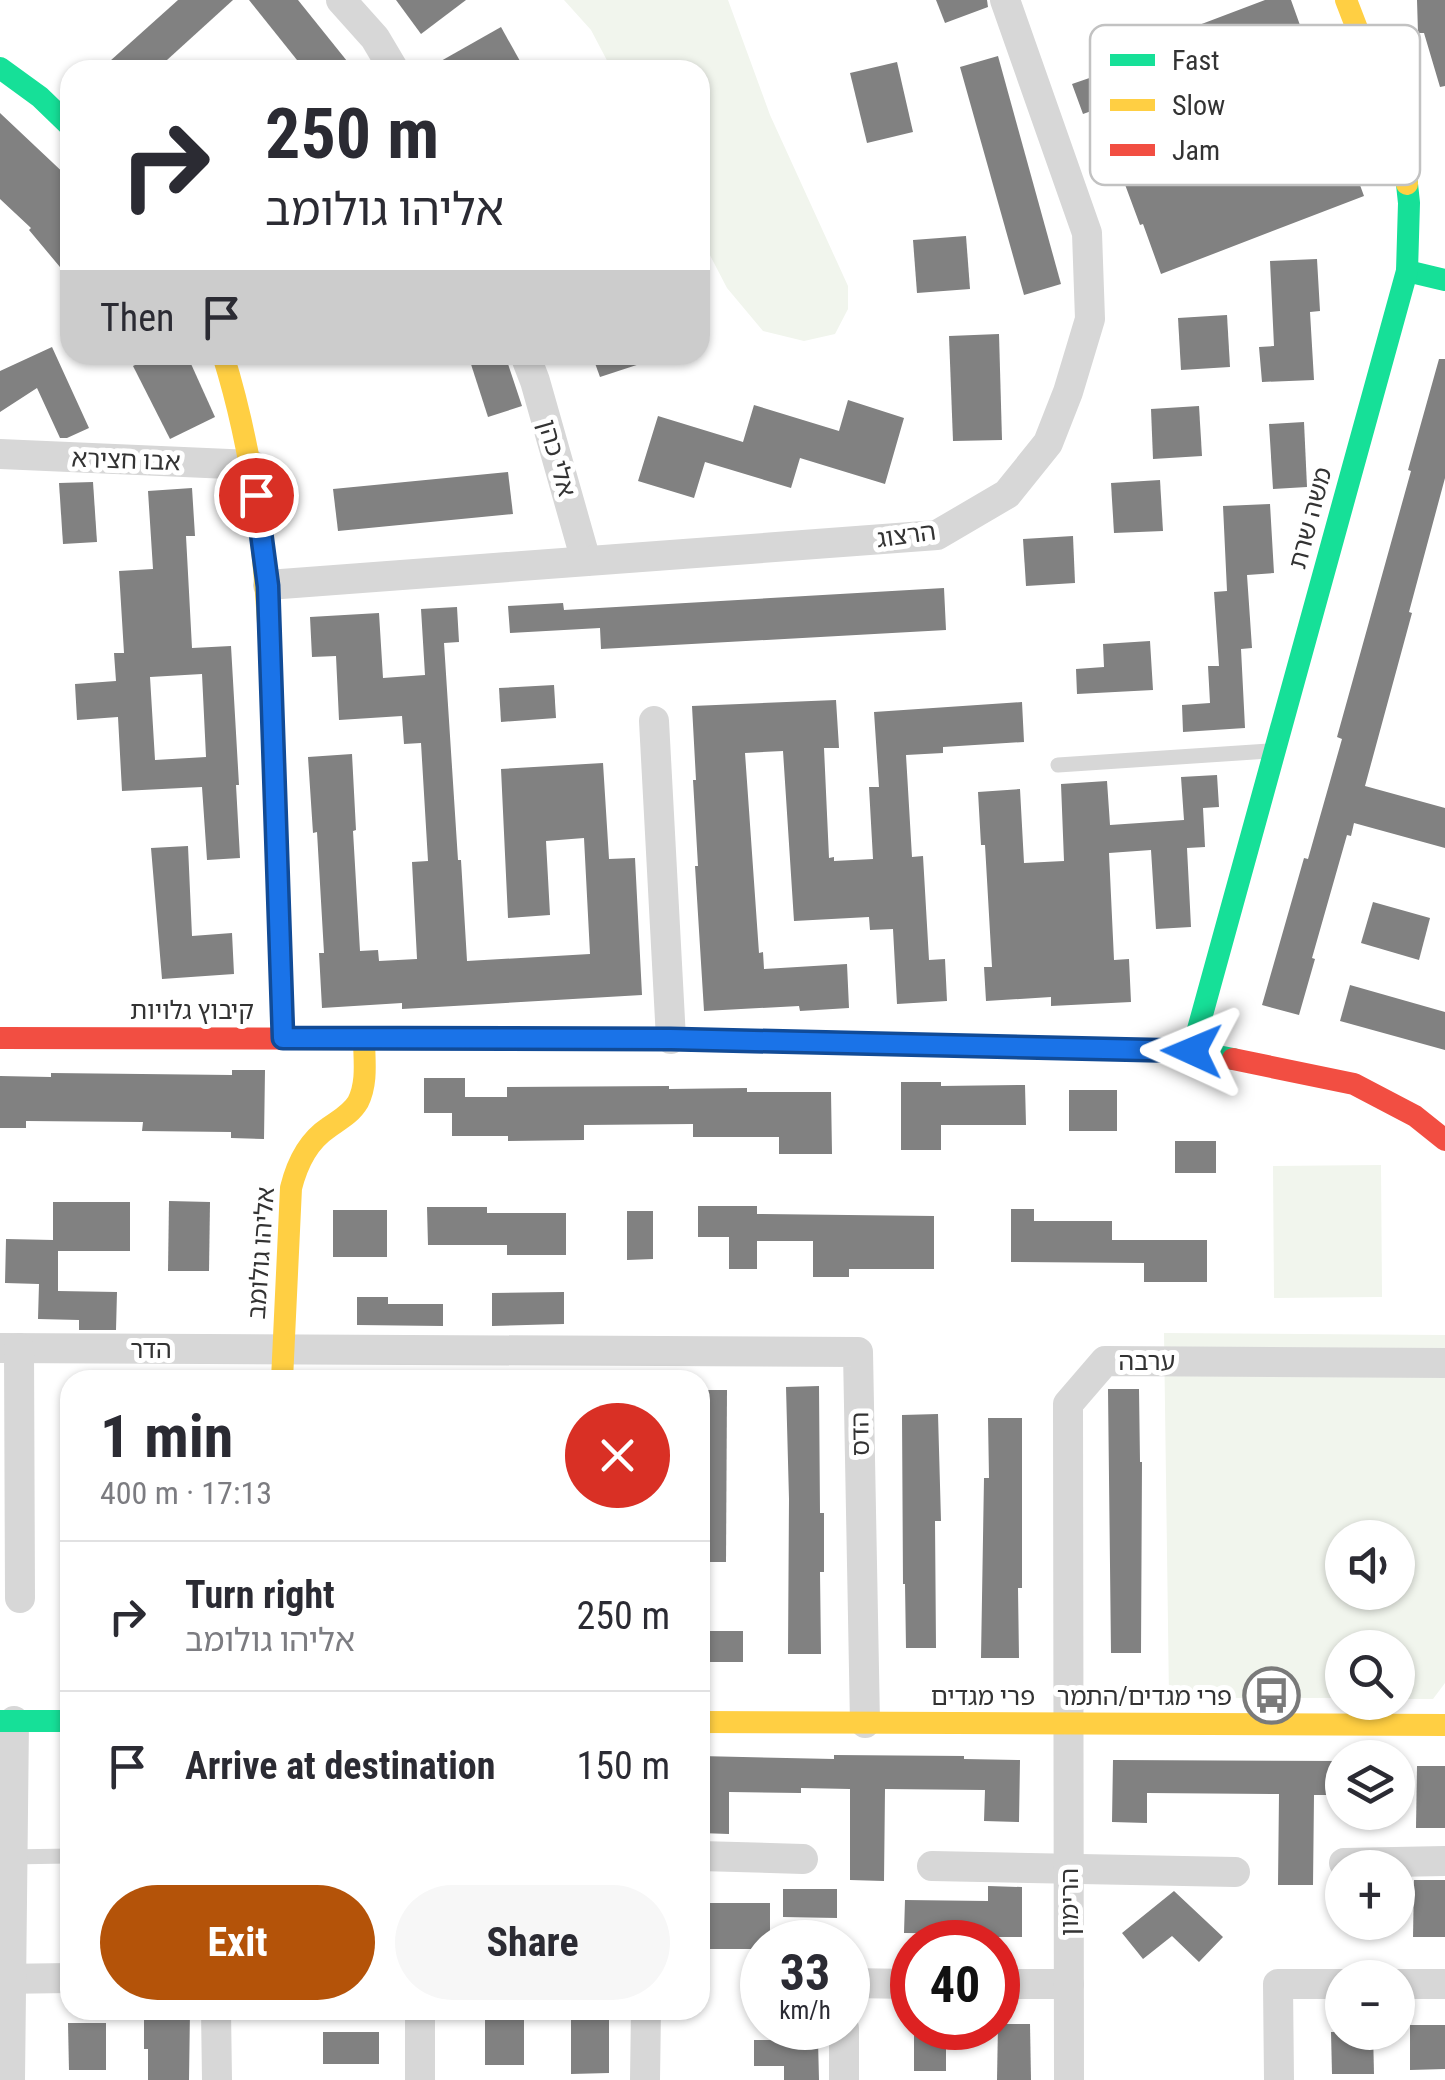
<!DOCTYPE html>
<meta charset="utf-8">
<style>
body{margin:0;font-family:"Roboto Condensed","Noto Sans Hebrew",sans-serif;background:#f7f7f7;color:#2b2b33;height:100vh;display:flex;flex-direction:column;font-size:38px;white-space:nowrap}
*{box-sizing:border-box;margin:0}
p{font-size:32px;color:#7c7c81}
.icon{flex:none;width:55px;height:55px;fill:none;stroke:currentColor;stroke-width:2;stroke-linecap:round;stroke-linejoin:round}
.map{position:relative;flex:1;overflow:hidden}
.sheet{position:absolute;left:60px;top:1370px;width:650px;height:650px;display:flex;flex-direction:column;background:#fff;border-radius:30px;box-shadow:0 2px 8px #0004}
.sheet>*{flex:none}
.hud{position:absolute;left:60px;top:60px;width:650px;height:305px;border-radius:30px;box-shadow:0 2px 8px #0004;background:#fff;color:#2b2b33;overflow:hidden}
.controls{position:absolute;left:1325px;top:1520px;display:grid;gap:20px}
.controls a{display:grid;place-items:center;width:90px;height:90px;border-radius:50%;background:#fff;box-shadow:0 2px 8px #0004;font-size:50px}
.speed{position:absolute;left:740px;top:1920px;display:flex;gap:20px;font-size:50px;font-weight:700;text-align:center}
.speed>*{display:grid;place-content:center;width:130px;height:130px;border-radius:50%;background:#fff;box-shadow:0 2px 8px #0004;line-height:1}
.speed small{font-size:25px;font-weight:400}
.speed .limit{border:15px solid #d22;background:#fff;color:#111}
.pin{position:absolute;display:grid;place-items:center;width:85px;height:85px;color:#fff;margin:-42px;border:5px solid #fff;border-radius:50%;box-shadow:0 2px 10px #0007}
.me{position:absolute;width:110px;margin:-55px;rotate:271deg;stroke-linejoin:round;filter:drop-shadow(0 0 8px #0008)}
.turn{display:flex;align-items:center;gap:35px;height:210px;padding:0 40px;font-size:45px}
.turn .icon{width:130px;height:130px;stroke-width:2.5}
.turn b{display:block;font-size:70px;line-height:85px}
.then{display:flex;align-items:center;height:95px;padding:0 40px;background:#0003;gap:20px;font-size:38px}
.round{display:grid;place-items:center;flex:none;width:105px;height:105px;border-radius:52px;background:#f7f7f7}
.summary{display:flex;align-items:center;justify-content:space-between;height:170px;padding:0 40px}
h1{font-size:60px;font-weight:700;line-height:75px}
.cta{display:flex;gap:20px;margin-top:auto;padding:20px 40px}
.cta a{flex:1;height:115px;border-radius:60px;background:#b45309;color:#fff;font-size:40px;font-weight:700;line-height:115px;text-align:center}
.cta a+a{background:#f7f7f7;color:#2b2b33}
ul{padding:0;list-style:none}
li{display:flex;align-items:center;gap:30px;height:150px;padding:0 40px;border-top:2px solid #e1e1e2}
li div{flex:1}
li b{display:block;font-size:38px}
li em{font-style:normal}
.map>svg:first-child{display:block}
.green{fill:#f1f5ed;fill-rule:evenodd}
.building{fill:#818181;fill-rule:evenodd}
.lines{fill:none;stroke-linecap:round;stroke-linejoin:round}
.lane{stroke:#d7d7d7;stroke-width:15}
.street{stroke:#d7d7d7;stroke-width:30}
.fast{stroke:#16e098;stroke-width:22}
.slow{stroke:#ffcf43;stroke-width:22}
.jam{stroke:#f24e42;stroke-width:22}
.route-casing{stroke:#114b97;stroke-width:25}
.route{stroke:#1a73e8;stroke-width:18}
.labels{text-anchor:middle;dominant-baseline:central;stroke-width:10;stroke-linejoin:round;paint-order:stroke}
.street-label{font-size:25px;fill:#333;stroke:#fff}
.poi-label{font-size:25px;fill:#333;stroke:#fff;text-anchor:end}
.key{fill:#fff;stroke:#c2c2c2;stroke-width:2.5}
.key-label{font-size:28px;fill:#333}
</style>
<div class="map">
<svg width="1445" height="2080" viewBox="0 0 1445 2080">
<rect width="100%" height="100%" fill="#fff"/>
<g class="green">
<polygon points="564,0 728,0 770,115 848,286 848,309 835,334 804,341 763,331 727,288 700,236 700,70 612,70 591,30"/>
<polygon points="1381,1165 1382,1297 1274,1298 1273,1166"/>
<path d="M1164 1333 1445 1335V1683L1433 1699H1398V1648H1342V1698H1169ZM1342 1538H1398V1592H1342Z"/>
</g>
<g class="building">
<polygon points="178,0 233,0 156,70 100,70"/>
<polygon points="249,0 298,0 347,61 336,70 305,70"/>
<polygon points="396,0 466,0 421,34"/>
<polygon points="936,0 987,0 988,7 945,23"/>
<polygon points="1265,0 1291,0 1340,137 1342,136 1364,196 1161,274 1143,224 1140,225 1097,109 1083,114 1072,84 1101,74 1091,47 1116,38 1126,64 1166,49 1162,39"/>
<polygon points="1417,0 1445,0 1445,86 1440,87 1424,33 1418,33"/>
<polygon points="501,27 525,70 425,70"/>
<polygon points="998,56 1061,284 1024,295 960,67"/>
<polygon points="897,62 913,132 867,143 850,73"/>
<polygon points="0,113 70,179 70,279 29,230 31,228 0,199"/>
<polygon points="966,236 970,289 917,293 913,240"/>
<polygon points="1317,259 1320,311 1310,312 1314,380 1262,382 1259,347 1274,346 1270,261"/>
<polygon points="1227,315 1230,367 1181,370 1178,318"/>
<polygon points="999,334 1002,440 953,441 949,336"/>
<polygon points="52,347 89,428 67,438 60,438 37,388 0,412 0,371"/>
<polygon points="155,355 187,355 215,417 170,439 133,366"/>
<polygon points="468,355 505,355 522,406 488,417"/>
<polygon points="592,355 655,355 655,359 600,377"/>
<polygon points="1439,359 1445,359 1445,478 1409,612 1412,613 1365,786 1445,808 1445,848 1354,823 1351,836 1347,835 1312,958 1315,959 1299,1015 1262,1005 1304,858 1308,859 1342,739 1337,737 1411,471 1408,470"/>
<polygon points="848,400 904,418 885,484 800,458 791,488 705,462 694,498 638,481 658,416 743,442 754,405 839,431"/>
<polygon points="1199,406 1202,456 1153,459 1151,409"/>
<polygon points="1304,422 1307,487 1273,489 1269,424"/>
<polygon points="508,472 513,514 338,531 333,489"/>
<polygon points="1160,480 1163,531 1114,533 1111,483"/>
<polygon points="93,482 97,542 63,544 59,483"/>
<path d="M192 488 195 536H186L192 648 231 646 239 785H236L240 858 207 860 202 787 122 791 118 717 77 720 75 684 116 681 114 653H124L119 571 153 569 148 491ZM202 674 206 757 155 760 150 677Z"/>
<polygon points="1270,504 1274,573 1247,575 1252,648 1241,649 1245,728 1183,732 1182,705 1210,703 1208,666 1219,666 1214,592 1227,591 1223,506"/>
<polygon points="1073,536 1075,583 1026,586 1023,539"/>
<polygon points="944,588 946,630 601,649 600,628 510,633 508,606 563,603 564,610"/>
<polygon points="457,607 459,642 444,643 458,860 461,860 467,961 590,954 584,838 546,841 550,915 508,918 501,769 603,763 609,859 635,858 642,995 402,1009 402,1003 322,1008 319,953 324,953 317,832 313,833 308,757 352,754 356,830 353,831 360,951 378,950 379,961 417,959 412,862 428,861 421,743 404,744 402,716 339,720 336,656 312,657 310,617 379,613 383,678 425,675 421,609"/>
<polygon points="1150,641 1153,690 1077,694 1076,669 1104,667 1103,644"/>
<polygon points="554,685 556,718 501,722 499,688"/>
<polygon points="836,700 839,748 824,748 829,858 834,857 834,861 873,859 869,787 879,787 874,712 1022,702 1024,742 943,747 943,753 906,755 912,857 923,856 929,960 945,959 947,1001 897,1004 893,929 870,930 869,917 794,921 783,751 745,753 759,953 763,952 764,969 847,964 849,1008 800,1011 799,1006 704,1011 695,866 698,866 693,780 696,780 692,706"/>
<polygon points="1217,775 1219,807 1203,808 1205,847 1187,848 1191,927 1156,929 1151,850 1109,853 1114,960 1129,959 1131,1002 1051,1006 1051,997 986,1001 984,967 992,967 985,845 981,845 978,792 1020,789 1024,863 1064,861 1061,784 1107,781 1110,825 1184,820 1181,777"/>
<polygon points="188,846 192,936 232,933 234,974 162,979 151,848"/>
<polygon points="1373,902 1430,918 1419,960 1361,943"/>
<polygon points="1350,985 1445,1012 1445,1050 1340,1021"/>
<polygon points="232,1070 265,1070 264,1139 231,1138 231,1132 142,1131 143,1122 26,1121 26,1128 0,1128 0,1076 51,1077 51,1073 232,1075"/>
<polygon points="424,1078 465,1078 465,1097 507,1097 507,1087 669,1086 669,1089 747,1088 747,1092 831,1092 832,1154 779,1154 779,1137 693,1137 693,1124 584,1125 584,1140 508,1141 508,1136 452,1136 452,1113 424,1113"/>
<polygon points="901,1082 941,1082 941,1086 1025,1085 1026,1125 941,1125 941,1150 901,1150"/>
<rect x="1069" y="1090" width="48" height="41"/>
<rect x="1175" y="1141" width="41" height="32"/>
<polygon points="169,1201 210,1202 209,1271 168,1271"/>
<polygon points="53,1202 130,1202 130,1251 58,1251 58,1291 117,1292 116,1330 79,1330 79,1320 38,1319 39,1284 5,1283 6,1239 53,1240"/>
<polygon points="698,1206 757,1206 757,1214 934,1216 934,1269 849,1269 849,1277 813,1277 813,1241 757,1241 757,1269 729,1269 729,1237 698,1237"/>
<polygon points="427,1207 487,1207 487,1213 566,1213 566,1255 507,1255 507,1245 428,1245"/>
<polygon points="1011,1209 1034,1209 1034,1221 1112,1221 1112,1240 1207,1240 1207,1282 1144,1282 1144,1263 1011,1262"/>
<rect x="333" y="1210" width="54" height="47"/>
<polygon points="627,1211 653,1211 653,1259 627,1260"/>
<polygon points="564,1292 564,1324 492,1326 492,1293"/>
<polygon points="357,1297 388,1297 388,1304 443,1304 443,1326 357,1325"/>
<polygon points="819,1386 820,1513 824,1513 824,1572 820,1572 821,1654 788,1654 789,1499 786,1387"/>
<polygon points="1108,1389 1139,1389 1140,1462 1142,1462 1141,1653 1111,1653"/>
<polygon points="700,1390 727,1390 726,1562 700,1562"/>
<polygon points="938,1414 941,1521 935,1521 936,1648 906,1648 905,1584 903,1584 902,1415"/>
<polygon points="988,1418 1022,1418 1022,1588 1018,1588 1019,1658 981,1658 984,1478 989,1478"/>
<rect x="700" y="1631" width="43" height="31"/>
<polygon points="834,1755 964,1756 964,1759 1020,1760 1019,1822 984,1821 985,1790 885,1789 884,1881 850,1880 850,1789 801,1788 801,1793 729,1792 729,1834 700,1833 700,1756 834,1759"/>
<polygon points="1113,1760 1342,1761 1342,1795 1314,1795 1313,1885 1278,1885 1279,1794 1147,1793 1147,1823 1112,1822"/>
<polygon points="1417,1766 1445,1766 1445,1828 1416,1828"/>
<polygon points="1414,1880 1445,1880 1445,1937 1413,1937"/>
<polygon points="988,1886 1022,1887 1022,1937 987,1937 987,1934 904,1933 905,1900 988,1901"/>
<polygon points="783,1889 837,1889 837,1918 783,1917"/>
<polygon points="1174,1891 1223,1937 1199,1962 1172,1936 1143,1959 1122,1933"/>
<polygon points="700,1903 770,1903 770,1942 762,1942 762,1949 700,1949"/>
<polygon points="144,2010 190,2011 189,2080 148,2080 148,2049 144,2049"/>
<polygon points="571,2010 609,2010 609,2073 571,2074"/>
<polygon points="485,2017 524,2018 524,2065 485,2065"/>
<polygon points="68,2023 106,2023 106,2070 69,2070"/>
<polygon points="998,2024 1030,2024 1031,2080 997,2080"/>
<polygon points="1410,2025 1445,2025 1445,2069 1410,2070"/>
<rect x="914" y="2028" width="32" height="43"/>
<rect x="323" y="2032" width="56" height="32"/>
<polygon points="1331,2032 1373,2032 1374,2074 1332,2074"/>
<polygon points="754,2040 818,2040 819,2080 784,2080 784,2066 754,2066"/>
</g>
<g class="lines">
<g class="lane">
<polyline points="1058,765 1269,751"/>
<polyline points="9,1857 70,1856"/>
</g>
<g class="street">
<polyline points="341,0 375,38 394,70"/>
<polyline points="525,355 535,381 586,561"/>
<polyline points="0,454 252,465"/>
<polyline points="268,585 937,535 1007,494 1048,443 1068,392 1090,319 1087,233 1005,0"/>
<polyline points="654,721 671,1039"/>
<polyline points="0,1348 858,1352 865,1723"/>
<polyline points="19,1348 20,1598"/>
<polyline points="700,1856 803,1859"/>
<polyline points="1344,1863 1445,1861"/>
<polyline points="932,1866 1235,1872"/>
<polyline points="0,1979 70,1978"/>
<polyline points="848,1983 912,1984"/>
<polyline points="998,1984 1069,1984"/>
<polyline points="1398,1984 1445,1984"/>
<polyline points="216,2010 217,2080"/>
<polyline points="420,2010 420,2080"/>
<polyline points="844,2028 844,2080"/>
<polyline points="10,2080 14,1721"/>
<polyline points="645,2080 646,2010"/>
<polyline points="1069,2080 1068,1404 1105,1361 1445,1363"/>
<polyline points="1279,2080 1278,1984 1342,1984"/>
</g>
<g class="fast">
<polyline points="0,68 40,97 70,126"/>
<polyline points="1407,271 1445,280"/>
<polyline points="498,1039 671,1039 1192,1051 1233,1059"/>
<polyline points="1192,1051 1407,271 1409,203 1407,184"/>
<polyline points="0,1721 70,1721"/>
</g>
<g class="slow">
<polyline points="1346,0 1403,148 1407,184"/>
<path d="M223 355C265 489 270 623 274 763 277 855 280 946 283 1038"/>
<path d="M282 1380 291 1188C297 1164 307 1142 328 1128 339 1120 351 1114 358 1102 368 1082 364 1059 364 1038"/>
<polyline points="700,1722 1445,1725"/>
</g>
<g class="jam">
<polyline points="0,1038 498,1039"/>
<polyline points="1233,1059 1354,1084 1415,1116 1445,1140"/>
</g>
</g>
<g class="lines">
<defs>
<polyline id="route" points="256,495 268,586 283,1038 671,1039 1192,1051"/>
</defs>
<use href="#route" class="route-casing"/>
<use href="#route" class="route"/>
</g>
<defs>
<symbol id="bus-ring" viewBox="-11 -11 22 22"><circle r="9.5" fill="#fff" stroke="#7a7a7a" stroke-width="1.5"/><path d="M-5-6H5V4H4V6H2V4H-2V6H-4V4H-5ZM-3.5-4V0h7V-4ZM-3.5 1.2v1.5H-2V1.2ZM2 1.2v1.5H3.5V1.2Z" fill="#7a7a7a"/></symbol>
</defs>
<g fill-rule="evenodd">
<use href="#bus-ring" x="1240" y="1664" width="63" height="63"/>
</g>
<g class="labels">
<g class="street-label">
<text transform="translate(557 458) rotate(74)">אלי כהן</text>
<text transform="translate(126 460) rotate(2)">אבו חצירא</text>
<text transform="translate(1310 518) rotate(-75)">משה שרת</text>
<text transform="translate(906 535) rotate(-8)">הרצוג</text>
<text x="192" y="1010">קיבוץ גלויות</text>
<text transform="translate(261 1253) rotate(-86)">אליהו גולומב</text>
<text x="151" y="1349">הדר</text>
<text x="1147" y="1361">ערבה</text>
<text transform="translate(860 1434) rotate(-91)">הדס</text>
<text x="983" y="1696">פרי מגדים</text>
<text transform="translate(1069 1902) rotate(-90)">הרימון</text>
</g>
<g class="poi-label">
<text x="1232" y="1696">פרי מגדים/התמר</text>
</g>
</g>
<rect x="1090" y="25" width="330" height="160" rx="15" class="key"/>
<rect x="1110" y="54" width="45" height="12" fill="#16e098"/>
<rect x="1110" y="99" width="45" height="12" fill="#ffcf43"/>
<rect x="1110" y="144" width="45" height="12" fill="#f24e42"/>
<g class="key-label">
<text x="1172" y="70">Fast</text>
<text x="1172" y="115">Slow</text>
<text x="1172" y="160">Jam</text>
</g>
</svg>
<div class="controls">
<a><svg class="icon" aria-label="sound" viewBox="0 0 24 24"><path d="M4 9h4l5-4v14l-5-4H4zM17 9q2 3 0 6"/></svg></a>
<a><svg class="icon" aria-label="search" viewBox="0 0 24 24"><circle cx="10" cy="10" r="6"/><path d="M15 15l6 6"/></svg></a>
<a><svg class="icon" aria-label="layers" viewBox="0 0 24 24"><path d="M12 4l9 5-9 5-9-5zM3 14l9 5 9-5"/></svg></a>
<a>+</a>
<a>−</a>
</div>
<div class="speed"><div>33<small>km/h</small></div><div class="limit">40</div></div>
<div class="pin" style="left:256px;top:495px;background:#d93025"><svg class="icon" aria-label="arrive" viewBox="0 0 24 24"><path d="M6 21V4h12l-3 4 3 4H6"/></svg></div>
<svg class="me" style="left:1192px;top:1051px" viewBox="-20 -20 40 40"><path d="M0-17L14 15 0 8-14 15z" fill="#1a73e8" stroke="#fff" stroke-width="4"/></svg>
<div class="hud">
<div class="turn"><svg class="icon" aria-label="right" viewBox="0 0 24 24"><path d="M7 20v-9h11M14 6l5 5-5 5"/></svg><div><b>250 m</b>אליהו גולומב</div></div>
<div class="then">Then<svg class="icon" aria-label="arrive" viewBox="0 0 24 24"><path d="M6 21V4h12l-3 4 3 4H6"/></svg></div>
</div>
<section class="sheet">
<div class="summary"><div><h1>1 min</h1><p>400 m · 17:13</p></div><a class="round" style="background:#d93025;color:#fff"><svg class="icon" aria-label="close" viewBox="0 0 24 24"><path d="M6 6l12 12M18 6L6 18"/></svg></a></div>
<ul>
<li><svg class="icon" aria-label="right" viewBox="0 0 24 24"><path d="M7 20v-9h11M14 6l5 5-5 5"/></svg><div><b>Turn right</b><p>אליהו גולומב</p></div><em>250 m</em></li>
<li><svg class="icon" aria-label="arrive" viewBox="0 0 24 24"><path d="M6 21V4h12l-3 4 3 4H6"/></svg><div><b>Arrive at destination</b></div><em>150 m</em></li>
</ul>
<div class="cta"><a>Exit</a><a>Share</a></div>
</section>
</div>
